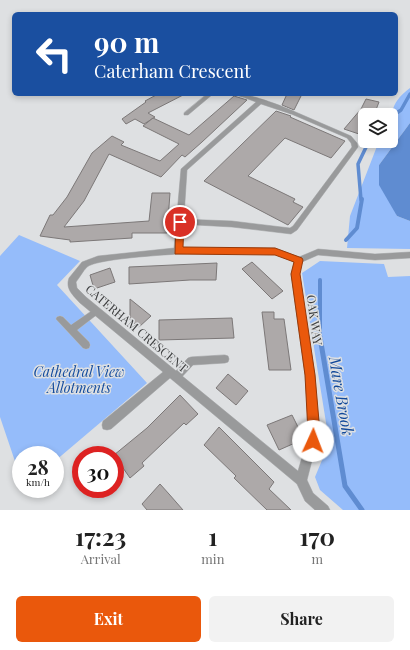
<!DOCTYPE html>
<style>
body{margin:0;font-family:"Playfair Display",serif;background:#f2f2f2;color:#222;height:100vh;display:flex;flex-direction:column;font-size:15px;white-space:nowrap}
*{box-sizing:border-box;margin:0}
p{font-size:13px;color:#767676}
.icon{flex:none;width:22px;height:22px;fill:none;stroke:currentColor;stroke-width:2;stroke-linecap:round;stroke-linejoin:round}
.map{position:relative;height:510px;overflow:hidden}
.panel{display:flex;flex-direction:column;background:#fff;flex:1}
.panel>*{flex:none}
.top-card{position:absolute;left:12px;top:12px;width:386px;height:84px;border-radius:6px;box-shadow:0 2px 6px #0003;background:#1a4fa0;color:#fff;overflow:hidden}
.controls{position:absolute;left:358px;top:108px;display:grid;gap:8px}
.controls a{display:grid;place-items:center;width:40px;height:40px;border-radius:6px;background:#fff;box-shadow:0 2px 6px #0003;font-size:20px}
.speed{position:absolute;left:12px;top:446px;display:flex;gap:8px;font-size:20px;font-weight:700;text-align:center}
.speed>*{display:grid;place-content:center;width:52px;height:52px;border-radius:50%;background:#fff;box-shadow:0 2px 6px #0003;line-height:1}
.speed small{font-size:10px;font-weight:400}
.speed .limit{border:6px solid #d22;background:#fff;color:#111}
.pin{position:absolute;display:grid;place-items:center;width:34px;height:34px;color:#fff;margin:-17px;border:2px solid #fff;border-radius:50%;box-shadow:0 1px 4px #0007}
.me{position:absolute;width:44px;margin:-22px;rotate:2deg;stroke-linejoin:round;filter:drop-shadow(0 0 3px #0008)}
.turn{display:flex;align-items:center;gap:14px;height:84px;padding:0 16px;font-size:18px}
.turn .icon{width:52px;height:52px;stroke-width:2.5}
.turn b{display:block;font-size:28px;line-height:34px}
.eta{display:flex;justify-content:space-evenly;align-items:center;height:68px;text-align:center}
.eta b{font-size:24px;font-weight:700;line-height:28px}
.primary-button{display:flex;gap:8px;margin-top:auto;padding:8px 16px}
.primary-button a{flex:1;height:46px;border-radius:6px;background:#ea580c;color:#fff;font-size:16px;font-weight:700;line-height:46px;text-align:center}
.primary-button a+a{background:#f2f2f2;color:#222}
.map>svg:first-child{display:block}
.green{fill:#95bcfa}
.water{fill:#5f8cd1}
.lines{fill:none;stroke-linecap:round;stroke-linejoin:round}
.stream-far2{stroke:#5f8cd1;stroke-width:3.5}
.stream-far1{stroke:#5f8cd1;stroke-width:4}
.stream{stroke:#5f8cd1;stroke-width:5}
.building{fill:#ada9a9;stroke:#7c7878}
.lane-casing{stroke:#babcbe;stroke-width:1}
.street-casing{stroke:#babcbe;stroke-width:1}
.lane{fill:#999a9b;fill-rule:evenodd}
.street{fill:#999a9b;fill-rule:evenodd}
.route{fill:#ea580c;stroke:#983908}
.labels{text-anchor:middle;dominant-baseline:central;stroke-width:3;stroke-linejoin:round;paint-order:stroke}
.street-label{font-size:12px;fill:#3c3d3e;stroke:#dee0e2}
.near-park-label{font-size:14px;font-style:italic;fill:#144c9e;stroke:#dee0e2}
.near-water-label{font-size:16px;font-style:italic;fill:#10489a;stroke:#dee0e2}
</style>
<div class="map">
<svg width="410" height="510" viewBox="0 0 410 510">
<rect width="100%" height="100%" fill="#dee0e2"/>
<g class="green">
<path d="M410 88V123L379 165 397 216 410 221V249L347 248 350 216 379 141H391C391 117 388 104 410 88Z"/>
<polygon points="19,235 80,261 57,285 147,383 55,461 55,455 21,455 21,479 0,417 0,256"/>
<polygon points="320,261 384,264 388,277 410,276 410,510 343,510 320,490 315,477 325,453 328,435 302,273"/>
</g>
<polygon class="water" points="410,123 410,221 397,216 379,185 379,165"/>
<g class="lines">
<g class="stream-far2">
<polyline points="391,117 401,110 410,94"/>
<polyline points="361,200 358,164 369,141"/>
</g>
<g class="stream-far1">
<polyline points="346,240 357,228 362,199"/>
<polyline points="320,280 320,338"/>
</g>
<polyline class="stream" points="320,337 345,486 362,510"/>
</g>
<g class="building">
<polygon points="158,94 185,94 148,113 155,117 144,124 135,119 126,124 122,119 146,102 145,101"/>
<polygon points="287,94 302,94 294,110 282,105"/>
<polygon points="234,96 247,100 202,142 185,157 182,155 161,177 109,154 84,201 64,227 149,221 152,193 170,193 167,233 132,233 132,238 70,242 70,240 40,236 50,215 53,215 67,197 92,153 112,136 124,142 121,145 160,161 179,144 143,126 153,118 189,135"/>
<polygon points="366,99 379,102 374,115 365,115 365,127 359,134 344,129 361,109"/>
<polygon points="276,111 291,116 290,117 345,141 331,158 285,138 248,176 295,199 293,202 303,207 288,225 204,181"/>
<polygon points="252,262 283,291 272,299 242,269"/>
<polygon points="217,263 216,280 190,280 129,284 129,267"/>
<polygon points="110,268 115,282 94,289 90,275"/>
<polygon points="130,299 151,316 139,327 130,320"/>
<polygon points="262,312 274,312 274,319 284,319 291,370 269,370"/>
<polygon points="232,318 234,338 159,340 159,320"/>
<polygon points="228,374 248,391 236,405 216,388"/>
<polygon points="180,395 198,414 186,425 184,423 142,463 144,466 130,478 114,455 147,428"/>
<polygon points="292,415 304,439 279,450 267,425"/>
<polygon points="219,427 274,482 269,489 291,510 267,510 234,478 236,476 204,445"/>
<polygon points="160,484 169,494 183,510 147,510 142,504"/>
</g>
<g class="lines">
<defs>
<g id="lane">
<polygon points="207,94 213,94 188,115 184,115 184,113"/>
<polygon points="234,94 244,94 245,95 242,97"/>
<polygon points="291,110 351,136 357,143 358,147 297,230 291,234 232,227 178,224 177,222 180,219 232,221 290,228 293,226 352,147 351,143 347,138 289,113 288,112"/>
<polygon points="96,308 99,309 100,311 99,313 77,330 89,342 90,345 89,348 86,349 83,348 56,319 57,317 60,316 63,317 71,325"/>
<polygon points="225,355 228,356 229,359 228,362 225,363 193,365 179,380 176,381 173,380 172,377 173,374 188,358 191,357"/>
</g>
<path id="street" d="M240 94C249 94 287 107 294 112L291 114 261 104 187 170 182 248H275L299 257 318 249 375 254 410 252V258L375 260 318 255 302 262 299 274 315 375 319 433 307 480 313 493 328 506 330 510H315L305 501 297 484 170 378 111 429 107 430 103 429 102 425 103 421 163 372 80 303C73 295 65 289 69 278L82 262 98 256 174 248 181 169 256 102 240 96ZM197 253 275 254 294 262 291 274 305 375 309 433 298 471 86 297 77 288 76 282C80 277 83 271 87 267 97 258 179 254 197 253Z"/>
</defs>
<use href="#lane" class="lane-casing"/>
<use href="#street" class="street-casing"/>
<use href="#lane" class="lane"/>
<use href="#street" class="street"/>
</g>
<polygon class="route" points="180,219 184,222 183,247 275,248 302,258 303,260 300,274 315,375 320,433 317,446 313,447 309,446 307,441 308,433 305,375 291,274 294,262 275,255 175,254 176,222"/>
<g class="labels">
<g class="street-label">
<text transform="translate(315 320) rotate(82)">OAK WAY</text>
<text transform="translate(137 328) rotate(40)">CATERHAM CRESCENT</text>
</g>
<g class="near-park-label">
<text x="79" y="371">Cathedral View<tspan x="79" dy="16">Allotments</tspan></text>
</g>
<g class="near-water-label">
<text transform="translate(342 396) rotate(80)">Mare Brook</text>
</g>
</g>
</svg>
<div class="controls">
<a><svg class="icon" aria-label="layers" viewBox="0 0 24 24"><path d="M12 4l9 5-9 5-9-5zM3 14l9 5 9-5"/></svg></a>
</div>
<div class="speed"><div>28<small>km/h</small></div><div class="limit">30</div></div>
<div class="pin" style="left:180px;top:222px;background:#d93025"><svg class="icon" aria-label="arrive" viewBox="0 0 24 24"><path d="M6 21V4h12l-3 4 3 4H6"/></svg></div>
<svg class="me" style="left:313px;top:441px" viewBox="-20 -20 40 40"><circle r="19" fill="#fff"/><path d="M0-13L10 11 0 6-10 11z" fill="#ea580c"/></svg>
<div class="top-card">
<div class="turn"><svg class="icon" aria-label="left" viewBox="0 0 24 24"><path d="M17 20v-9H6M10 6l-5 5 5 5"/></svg><div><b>90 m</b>Caterham Crescent</div></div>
</div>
</div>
<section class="panel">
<div class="eta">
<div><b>17:23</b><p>Arrival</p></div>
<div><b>1</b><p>min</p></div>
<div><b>170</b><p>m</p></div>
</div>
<div class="primary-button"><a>Exit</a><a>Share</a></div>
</section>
